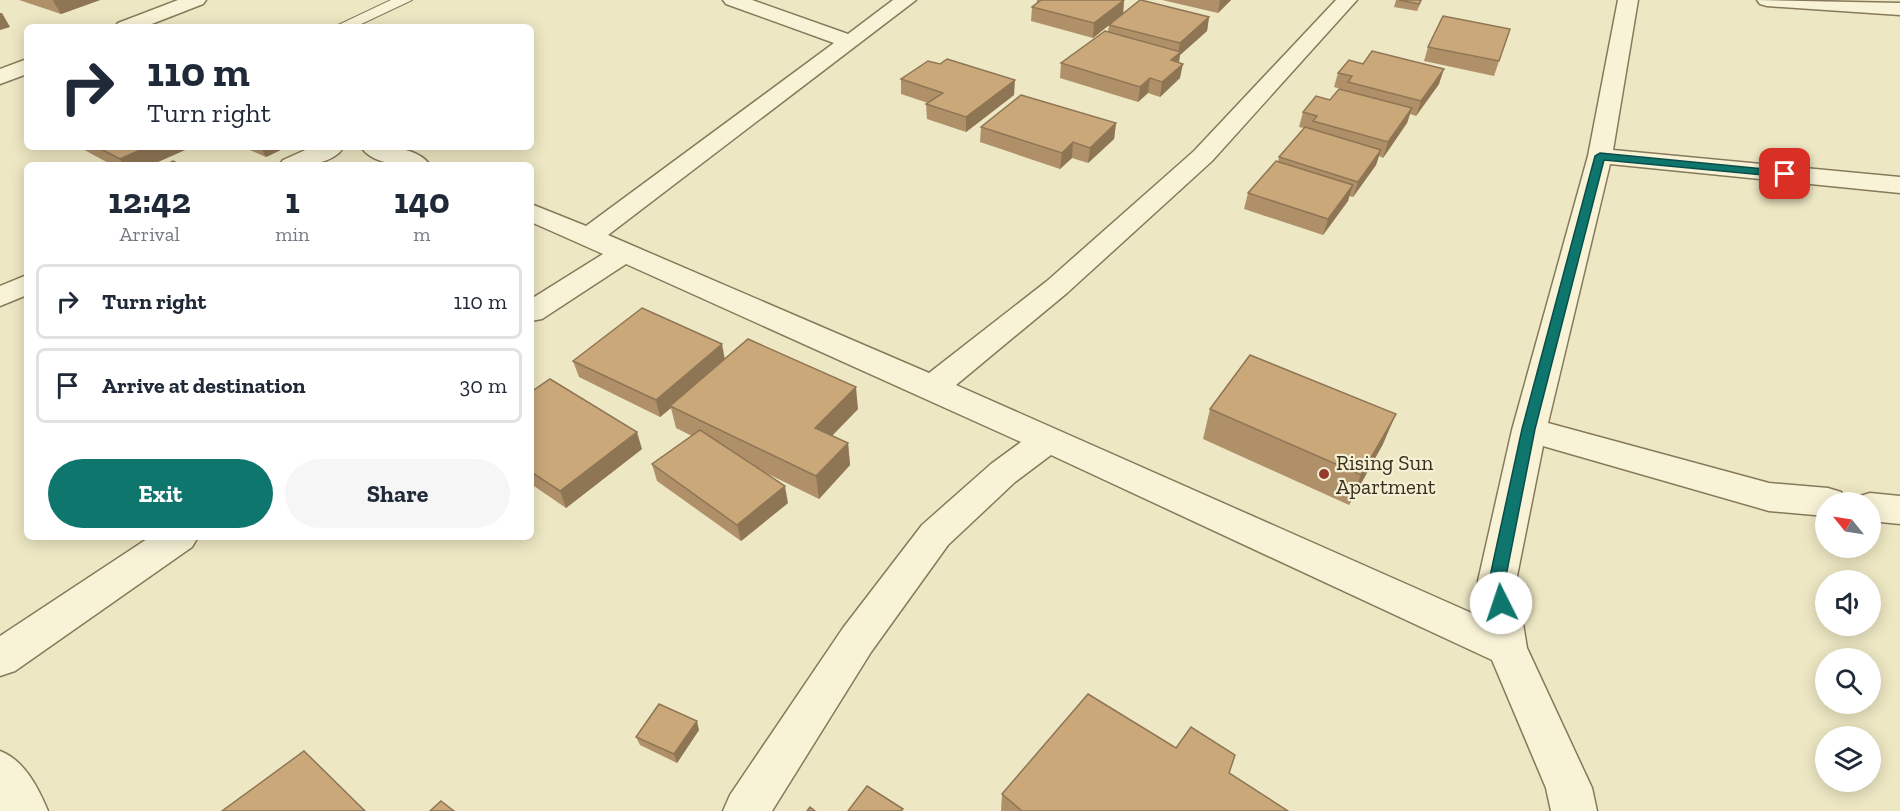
<!DOCTYPE html>
<style>
body{margin:0;font-family:"Zilla Slab",serif;background:#f6f6f7;color:#1f2937;height:100vh;display:flex;flex-direction:column;font-size:22px;white-space:nowrap}
*{box-sizing:border-box;margin:0}
p{font-size:20px;color:#747a83}
.icon{flex:none;width:33px;height:33px;fill:none;stroke:currentColor;stroke-width:2;stroke-linecap:round;stroke-linejoin:round}
.map{position:relative;flex:1;overflow:hidden}
.drawer{position:absolute;left:24px;top:162px;width:510px;height:378px;display:flex;flex-direction:column;background:#fff;border-radius:9px;box-shadow:0 3px 15px #0003}
.drawer>*{flex:none}
.hud{position:absolute;left:24px;top:24px;width:510px;height:126px;border-radius:9px;box-shadow:0 3px 15px #0003;background:#fff;color:#1f2937;overflow:hidden}
.needle{width:39px;rotate:300deg}
.controls{position:absolute;left:1815px;top:492px;display:grid;gap:12px}
.controls a{display:grid;place-items:center;width:66px;height:66px;border-radius:50%;background:#fff;box-shadow:0 3px 15px #0003;font-size:30px}
.pin{position:absolute;display:grid;place-items:center;width:51px;height:51px;color:#fff;margin:-26px;border-radius:12px;box-shadow:0 3px 9px #0006}
.me{position:absolute;width:66px;margin:-33px;rotate:356deg;stroke-linejoin:round;filter:drop-shadow(0 0 4px #0008)}
.turn{display:flex;align-items:center;gap:21px;height:126px;padding:0 24px;font-size:27px}
.turn .icon{width:78px;height:78px;stroke-width:2.5}
.turn b{display:block;font-size:42px;line-height:51px}
.eta{display:flex;justify-content:space-evenly;align-items:center;height:102px;text-align:center}
.eta b{font-size:36px;font-weight:700;line-height:42px}
.cta{display:flex;gap:12px;margin-top:auto;padding:12px 24px}
.cta a{flex:1;height:69px;border-radius:36px;background:#0f766e;color:#fff;font-size:24px;font-weight:700;line-height:69px;text-align:center}
.cta a+a{background:#f6f6f7;color:#1f2937}
ul{padding:0;list-style:none}
li{display:flex;align-items:center;gap:18px;height:75px;margin:0 12px 9px;padding:0 12px;border:3px solid #e0e1e3;border-radius:9px}
li div{flex:1}
li b{display:block;font-size:22px}
li em{font-style:normal}
.map>svg:first-child{display:block}
.lines{fill:none;stroke-linecap:round;stroke-linejoin:round}
.lane-casing{stroke:#87795a;stroke-width:2}
.street-casing{stroke:#87795a;stroke-width:3}
.lane{fill:#f8f3d7;fill-rule:evenodd}
.street{fill:#f8f3d7;fill-rule:evenodd}
.wall{fill:#af9069}
.shaded-wall{fill:#8e7655}
.building{fill:#cba87a;stroke:#8e7655;stroke-width:1.5}
.route{fill:#0f766e;stroke:#0a4d48;stroke-width:1.5}
.poi-dot{fill:#953b2b;stroke:#f5f0d3;stroke-width:2}
.labels{text-anchor:middle;dominant-baseline:central;stroke-width:4.5;stroke-linejoin:round;paint-order:stroke}
.poi-label{font-size:21px;fill:#382e1e;stroke:#f5f0d3;text-anchor:start}
</style>
<div class="map">
<svg width="1900" height="811" viewBox="0 0 1900 811">
<rect width="100%" height="100%" fill="#ede7c3"/>
<g class="lines">
<defs>
<polygon id="lane" points="391,0 412,0 355,27 334,27"/>
<g id="street">
<polygon points="178,0 206,0 203,4 144,27 115,27 118,23"/>
<polygon points="723,0 752,0 848,34 893,0 916,0 608,235 929,373 1047,281 1194,151 1336,0 1357,0 1212,161 1067,293 956,385 1483,618 1478,581 1512,430 1588,156 1618,0 1638,0 1613,150 1900,177 1900,193 1610,164 1548,423 1769,483 1828,488 1841,492 1846,502 1826,502 1826,516 1769,511 1543,446 1516,581 1527,648 1592,788 1597,811 1551,811 1546,788 1492,660 1051,455 1015,482 948,545 871,652 772,811 723,811 730,795 843,628 922,525 991,464 1021,442 626,264 542,319 531,321 531,299 603,254 531,222 531,204 586,226 834,43 726,4"/>
<polygon points="1757,0 1900,3 1900,15 1767,6 1760,4"/>
<polygon points="27,59 27,74 0,84 0,69"/>
<path d="M312 147H344C331 167 300 165 279 165L283 160Z"/>
<path d="M361 147C382 147 416 145 430 165 408 165 374 167 361 147Z"/>
<polygon points="27,275 27,295 0,306 0,286"/>
<polygon points="1870,493 1900,496 1900,524 1870,521 1870,502 1854,502 1857,497"/>
<polygon points="150,537 198,537 192,547 15,671 0,676 0,636"/>
<path d="M0 751C24 760 38 787 48 811H0Z"/>
</g>
</defs>
<use href="#lane" class="lane-casing"/>
<use href="#street" class="street-casing"/>
<use href="#lane" class="lane"/>
<use href="#street" class="street"/>
</g>
<g class="wall">
<polygon points="19,0 100,0 61,14"/>
<polygon points="1037,0 1124,0 1123,14 1209,17 1207,31 1180,55 1179,63 1180,78 1160,97 1148,93 1138,102 1060,78 1061,63 1108,31 1109,25 1093,38 1031,21 1032,7 1037,4"/>
<polygon points="1162,0 1231,0 1218,13"/>
<polygon points="1396,0 1422,0 1417,11 1394,7"/>
<polygon points="1428,47 1499,61 1494,76 1424,61"/>
<polygon points="1338,73 1439,84 1416,116 1410,114 1407,123 1383,158 1379,156 1376,165 1353,197 1349,196 1348,201 1323,235 1244,209 1248,193 1278,162 1279,157 1304,128 1299,127 1303,112 1330,100 1345,90 1334,87"/>
<polygon points="901,79 1014,95 966,132 927,119 926,104 928,103 901,94"/>
<polygon points="1116,123 1114,139 1088,163 1072,158 1060,169 980,142 981,127"/>
<polygon points="79,147 184,147 185,150 151,165 112,165"/>
<polygon points="243,147 287,147 266,157"/>
<polygon points="725,359 858,409 832,436 848,443 850,465 819,499 760,470 788,503 741,541 657,481 652,464 692,436 676,428 671,408 660,417 579,377 573,361"/>
<polygon points="531,392 642,449 566,508 531,484"/>
<polygon points="1210,409 1383,444 1349,505 1203,439"/>
<polygon points="699,730 677,763 640,745 636,737"/>
<polygon points="1176,748 1229,773 1288,811 1001,811 1002,794"/>
</g>
<g class="shaded-wall">
<polygon points="55,0 100,0 61,14 53,1"/>
<polygon points="1124,0 1123,14 1093,38 1094,23"/>
<polygon points="1220,0 1231,0 1218,13"/>
<polygon points="0,13 2,13 10,27 0,30"/>
<polygon points="1209,17 1207,31 1180,55 1178,66 1171,60 1178,54 1180,43"/>
<polygon points="1183,64 1180,78 1160,97 1162,82"/>
<polygon points="1444,69 1439,84 1416,116 1421,101"/>
<polygon points="1150,78 1148,93 1138,102 1140,87"/>
<polygon points="1015,80 1014,95 966,132 966,117"/>
<polygon points="1412,108 1407,123 1383,158 1388,142"/>
<polygon points="1116,123 1114,139 1088,163 1090,148"/>
<polygon points="1073,142 1072,158 1060,169 1062,153"/>
<polygon points="147,147 184,147 185,150 151,165 123,165 120,159"/>
<polygon points="266,147 287,147 266,157 262,149"/>
<polygon points="1381,150 1376,165 1353,197 1358,182"/>
<polygon points="1353,185 1348,201 1323,235 1328,219"/>
<polygon points="722,344 725,360 670,406 671,408 660,417 656,400"/>
<polygon points="856,387 858,409 818,450 815,428"/>
<polygon points="1396,414 1383,444 1349,505 1361,475"/>
<polygon points="637,432 642,449 566,508 560,491"/>
<polygon points="848,443 850,465 819,499 816,476"/>
<polygon points="785,486 788,503 741,541 737,525"/>
<polygon points="697,721 699,730 677,763 674,754"/>
</g>
<g class="building">
<polygon points="1040,0 1124,0 1094,23 1032,7 1041,0"/>
<polygon points="1140,0 1141,0 1209,17 1180,43 1109,25"/>
<polygon points="1399,0 1421,0 1419,4"/>
<polygon points="1443,16 1510,29 1499,61 1428,47"/>
<polygon points="1105,31 1181,52 1171,60 1183,64 1162,82 1150,78 1140,87 1061,63"/>
<polygon points="1372,51 1444,69 1421,101 1348,82 1352,76 1338,73 1349,60 1363,64"/>
<polygon points="947,59 1015,80 966,117 926,104 943,93 901,79 928,61 940,64"/>
<polygon points="1339,89 1412,108 1388,142 1313,121 1317,116 1303,112 1316,96 1330,100"/>
<polygon points="1021,95 1116,123 1090,148 1073,142 1062,153 981,127"/>
<polygon points="1305,127 1381,150 1358,182 1279,157"/>
<polygon points="97,147 147,147 120,159"/>
<polygon points="173,161 181,165 165,165"/>
<polygon points="1276,161 1353,185 1328,219 1248,193"/>
<polygon points="642,308 722,344 656,400 573,361"/>
<polygon points="748,339 856,387 815,428 848,443 816,476 670,406"/>
<polygon points="1250,355 1396,414 1361,475 1210,409"/>
<polygon points="550,379 637,432 560,491 531,472 531,392"/>
<polygon points="700,430 785,486 737,525 652,464"/>
<polygon points="1088,694 1176,748 1191,727 1235,755 1229,773 1288,811 1022,811 1002,794"/>
<polygon points="659,704 697,721 674,754 636,737"/>
<polygon points="304,751 365,811 222,811"/>
<polygon points="867,786 903,809 901,811 848,811"/>
<polygon points="441,801 454,811 430,811"/>
<polygon points="810,807 815,811 807,811"/>
</g>
<polygon class="route" points="1600,153 1785,171 1790,174 1785,177 1604,160 1535,429 1505,581 1509,603 1506,608 1495,608 1489,581 1522,429 1595,156"/>
<circle class="poi-dot" cx="1324" cy="474" r="6"/>
<g class="labels">
<g class="poi-label">
<text x="1336" y="462">Rising Sun<tspan x="1336" dy="24">Apartment</tspan></text>
</g>
</g>
</svg>
<div class="controls">
<a><svg class="needle" viewBox="-14 -14 28 28"><path d="M0-13l5 13h-10z" fill="#e53935"/><path d="M0 13l5-13h-10z" fill="#747a83"/></svg></a>
<a><svg class="icon" aria-label="sound" viewBox="0 0 24 24"><path d="M4 9h4l5-4v14l-5-4H4zM17 9q2 3 0 6"/></svg></a>
<a><svg class="icon" aria-label="search" viewBox="0 0 24 24"><circle cx="10" cy="10" r="6"/><path d="M15 15l6 6"/></svg></a>
<a><svg class="icon" aria-label="layers" viewBox="0 0 24 24"><path d="M12 4l9 5-9 5-9-5zM3 14l9 5 9-5"/></svg></a>
</div>
<div class="pin" style="left:1785px;top:174px;background:#d93025"><svg class="icon" aria-label="arrive" viewBox="0 0 24 24"><path d="M6 21V4h12l-3 4 3 4H6"/></svg></div>
<svg class="me" style="left:1501px;top:603px" viewBox="-20 -20 40 40"><circle r="19" fill="#fff"/><path d="M0-13L10 11 0 6-10 11z" fill="#0f766e"/></svg>
<div class="hud">
<div class="turn"><svg class="icon" aria-label="right" viewBox="0 0 24 24"><path d="M7 20v-9h11M14 6l5 5-5 5"/></svg><div><b>110 m</b>Turn right</div></div>
</div>
<section class="drawer">
<div class="eta">
<div><b>12:42</b><p>Arrival</p></div>
<div><b>1</b><p>min</p></div>
<div><b>140</b><p>m</p></div>
</div>
<ul>
<li><svg class="icon" aria-label="right" viewBox="0 0 24 24"><path d="M7 20v-9h11M14 6l5 5-5 5"/></svg><div><b>Turn right</b></div><em>110 m</em></li>
<li><svg class="icon" aria-label="arrive" viewBox="0 0 24 24"><path d="M6 21V4h12l-3 4 3 4H6"/></svg><div><b>Arrive at destination</b></div><em>30 m</em></li>
</ul>
<div class="cta"><a>Exit</a><a>Share</a></div>
</section>
</div>
